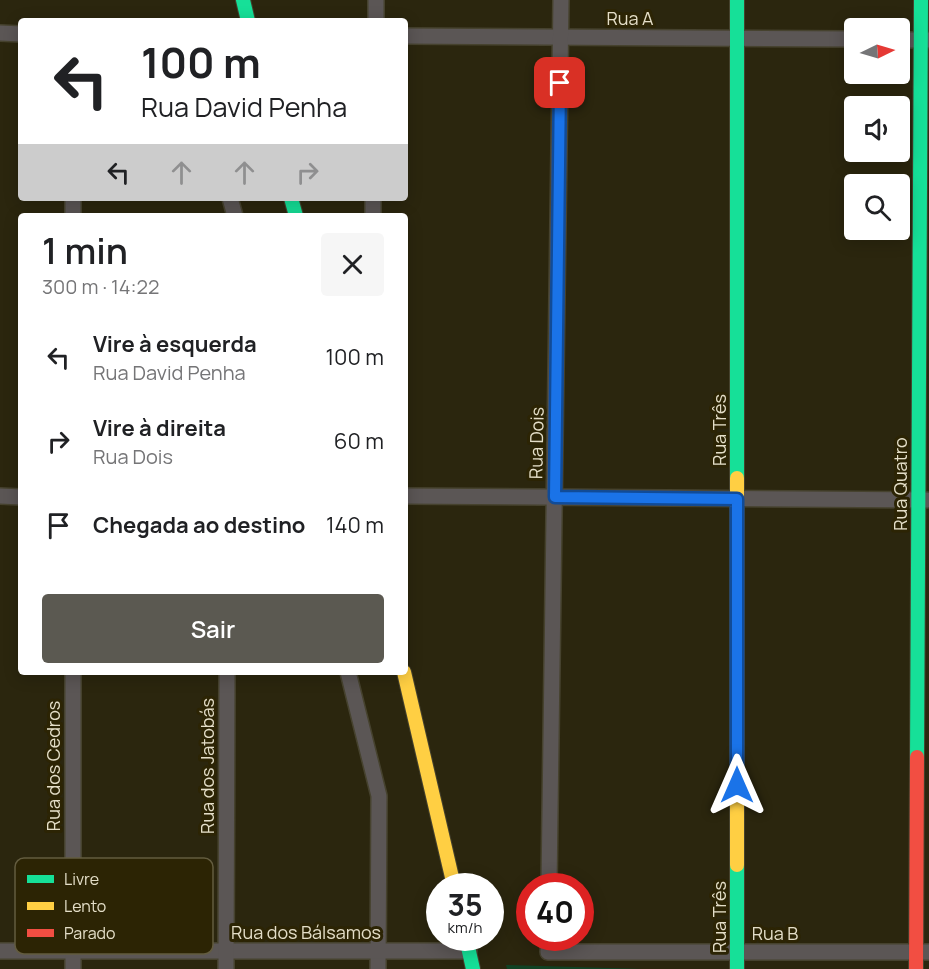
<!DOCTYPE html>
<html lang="pt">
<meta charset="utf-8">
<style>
body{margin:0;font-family:Manrope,sans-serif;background:#f6f6f6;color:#202124;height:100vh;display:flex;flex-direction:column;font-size:22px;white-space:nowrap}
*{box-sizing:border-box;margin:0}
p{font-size:20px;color:#757577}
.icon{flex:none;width:33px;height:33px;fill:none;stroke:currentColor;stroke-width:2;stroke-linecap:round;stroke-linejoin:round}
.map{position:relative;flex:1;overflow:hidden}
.panel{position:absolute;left:18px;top:213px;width:390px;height:462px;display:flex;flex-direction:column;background:#fff;border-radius:6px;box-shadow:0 3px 15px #0003}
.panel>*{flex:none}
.banner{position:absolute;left:18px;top:18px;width:390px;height:183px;border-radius:6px;box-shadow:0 3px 15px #0003;background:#fff;color:#202124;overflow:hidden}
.needle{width:39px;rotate:85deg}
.controls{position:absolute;left:844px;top:18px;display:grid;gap:12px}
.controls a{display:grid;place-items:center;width:66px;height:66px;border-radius:6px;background:#fff;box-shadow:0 3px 15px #0003;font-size:30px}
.speed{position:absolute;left:426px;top:873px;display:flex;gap:12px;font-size:30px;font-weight:700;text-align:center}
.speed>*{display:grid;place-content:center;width:78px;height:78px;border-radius:50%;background:#fff;box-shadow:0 3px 15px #0003;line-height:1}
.speed small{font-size:15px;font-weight:400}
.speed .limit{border:9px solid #d22;background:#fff;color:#111}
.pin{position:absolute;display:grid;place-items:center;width:51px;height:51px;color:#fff;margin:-26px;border-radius:12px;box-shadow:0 3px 9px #0006}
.me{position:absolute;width:66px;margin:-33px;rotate:0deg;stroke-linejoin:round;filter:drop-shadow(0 0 4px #0008)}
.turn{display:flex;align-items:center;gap:21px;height:126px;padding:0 24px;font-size:27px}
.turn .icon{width:78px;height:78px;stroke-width:2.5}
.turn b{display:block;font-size:42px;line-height:51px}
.lanes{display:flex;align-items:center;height:57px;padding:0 24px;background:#0003;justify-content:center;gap:30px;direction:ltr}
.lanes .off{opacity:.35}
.round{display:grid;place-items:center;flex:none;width:63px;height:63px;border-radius:6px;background:#f6f6f6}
.headline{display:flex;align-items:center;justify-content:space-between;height:102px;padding:0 24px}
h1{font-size:36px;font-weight:600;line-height:45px}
.action{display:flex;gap:12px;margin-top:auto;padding:12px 24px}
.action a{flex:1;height:69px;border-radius:6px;background:#5b5951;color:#fff;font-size:24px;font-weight:600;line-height:69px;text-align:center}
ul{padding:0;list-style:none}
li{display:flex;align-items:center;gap:18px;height:84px;padding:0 24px}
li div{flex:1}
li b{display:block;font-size:22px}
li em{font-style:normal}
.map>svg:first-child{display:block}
.green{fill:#114224}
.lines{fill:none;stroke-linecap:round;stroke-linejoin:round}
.street-casing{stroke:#46422e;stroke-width:18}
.fast-casing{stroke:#46422e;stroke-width:16}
.slow-casing{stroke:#46422e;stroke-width:16}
.jam-casing{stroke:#46422e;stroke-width:16}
.street{stroke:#5b5655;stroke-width:15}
.fast{stroke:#16e098;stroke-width:14}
.slow{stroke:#ffcf43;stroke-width:14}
.jam{stroke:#f24e42;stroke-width:14}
.route-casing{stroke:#114b97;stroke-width:15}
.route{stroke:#1a73e8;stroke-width:10}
.labels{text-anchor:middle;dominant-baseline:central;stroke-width:6;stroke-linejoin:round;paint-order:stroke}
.street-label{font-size:18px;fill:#e4dec8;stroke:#2c2404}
.key{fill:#2c2404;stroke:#635c3f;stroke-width:1.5}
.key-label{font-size:16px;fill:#e4dec8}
</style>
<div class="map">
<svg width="929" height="969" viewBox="0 0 929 969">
<rect width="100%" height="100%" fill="#2b260e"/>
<polygon class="green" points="506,965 644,969 507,969"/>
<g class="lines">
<defs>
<g id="street">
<polyline points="376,21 376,0"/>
<polyline points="0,33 21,34"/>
<polyline points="405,36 855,39"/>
<polyline points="900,40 929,40"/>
<polyline points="230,198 235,216"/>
<polyline points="73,216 73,198"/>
<polyline points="373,216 373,198"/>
<polyline points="0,496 21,497"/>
<polyline points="405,496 926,500"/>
<polyline points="348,672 379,796 378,969"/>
<polyline points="549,886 561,0"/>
<polyline points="549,938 548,952 929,952"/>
<polyline points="0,951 469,951"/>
<polyline points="73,969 73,672"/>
<polyline points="226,969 227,672"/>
</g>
<g id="fast">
<polyline points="243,0 248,21"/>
<polyline points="737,0 737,478"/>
<polyline points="291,198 296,216"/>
<polyline points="917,757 921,0"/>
<polyline points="737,865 737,969"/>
<polyline points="466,938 473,969"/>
</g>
<g id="slow">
<polyline points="737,478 737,865"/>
<polyline points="404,672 454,886"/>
</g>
<polyline id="jam" points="916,969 917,757"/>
</defs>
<use href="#street" class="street-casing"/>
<use href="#fast" class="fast-casing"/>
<use href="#slow" class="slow-casing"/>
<use href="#jam" class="jam-casing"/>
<use href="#street" class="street"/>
<use href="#fast" class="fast"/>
<use href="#slow" class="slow"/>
<use href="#jam" class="jam"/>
</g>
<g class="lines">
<defs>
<polyline id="route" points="560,83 555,497 737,499 737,785"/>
</defs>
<use href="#route" class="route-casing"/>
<use href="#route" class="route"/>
</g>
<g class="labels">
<g class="street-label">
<text x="630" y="18">Rua A</text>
<text transform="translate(719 430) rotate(-90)">Rua Três</text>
<text transform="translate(536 443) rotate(-89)">Rua Dois</text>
<text transform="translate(900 484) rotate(-90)">Rua Quatro</text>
<text transform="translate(53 766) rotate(-90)">Rua dos Cedros</text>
<text transform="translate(207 766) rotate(-90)">Rua dos Jatobás</text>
<text transform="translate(719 917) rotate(-90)">Rua Três</text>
<text x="306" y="932">Rua dos Bálsamos</text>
<text x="775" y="933">Rua B</text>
</g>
</g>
<rect x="15" y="858" width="198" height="96" rx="9" class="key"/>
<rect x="27" y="875" width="27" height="8" fill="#16e098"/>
<rect x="27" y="902" width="27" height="8" fill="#ffcf43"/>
<rect x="27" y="929" width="27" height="8" fill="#f24e42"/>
<g class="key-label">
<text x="64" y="885">Livre</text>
<text x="64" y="912">Lento</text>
<text x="64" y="939">Parado</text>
</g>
</svg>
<div class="controls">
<a><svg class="needle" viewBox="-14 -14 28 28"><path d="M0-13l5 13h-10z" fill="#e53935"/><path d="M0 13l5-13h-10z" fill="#757577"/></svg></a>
<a><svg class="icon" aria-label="sound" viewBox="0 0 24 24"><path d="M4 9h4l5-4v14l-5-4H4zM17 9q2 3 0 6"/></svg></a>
<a><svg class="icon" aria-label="search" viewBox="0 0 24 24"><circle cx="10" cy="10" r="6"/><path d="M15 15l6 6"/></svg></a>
</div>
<div class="speed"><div>35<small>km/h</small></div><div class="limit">40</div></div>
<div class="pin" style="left:560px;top:83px;background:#d93025"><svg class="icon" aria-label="arrive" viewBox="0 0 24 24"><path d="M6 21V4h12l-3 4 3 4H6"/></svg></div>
<svg class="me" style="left:737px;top:785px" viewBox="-20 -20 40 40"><path d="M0-17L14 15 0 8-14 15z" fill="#1a73e8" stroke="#fff" stroke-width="4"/></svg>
<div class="banner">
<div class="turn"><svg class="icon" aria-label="left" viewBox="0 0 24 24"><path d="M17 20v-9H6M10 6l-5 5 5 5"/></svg><div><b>100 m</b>Rua David Penha</div></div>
<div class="lanes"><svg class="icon" aria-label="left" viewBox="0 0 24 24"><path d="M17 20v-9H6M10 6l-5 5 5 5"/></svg><svg class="icon off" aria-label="ahead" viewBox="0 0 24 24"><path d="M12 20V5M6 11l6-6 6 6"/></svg><svg class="icon off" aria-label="ahead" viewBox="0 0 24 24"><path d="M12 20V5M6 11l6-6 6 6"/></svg><svg class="icon off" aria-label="right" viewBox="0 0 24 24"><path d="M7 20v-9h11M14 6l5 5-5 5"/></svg></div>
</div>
<section class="panel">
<div class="headline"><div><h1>1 min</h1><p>300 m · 14:22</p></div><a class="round"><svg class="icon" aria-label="close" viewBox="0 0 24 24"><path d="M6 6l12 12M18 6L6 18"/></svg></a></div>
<ul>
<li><svg class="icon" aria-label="left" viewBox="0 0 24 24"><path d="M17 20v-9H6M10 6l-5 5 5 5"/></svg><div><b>Vire à esquerda</b><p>Rua David Penha</p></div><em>100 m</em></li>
<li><svg class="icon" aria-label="right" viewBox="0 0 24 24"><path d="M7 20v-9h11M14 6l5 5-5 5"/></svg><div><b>Vire à direita</b><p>Rua Dois</p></div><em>60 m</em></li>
<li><svg class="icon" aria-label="arrive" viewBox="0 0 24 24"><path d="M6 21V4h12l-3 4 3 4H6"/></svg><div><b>Chegada ao destino</b></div><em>140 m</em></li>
</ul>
<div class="action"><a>Sair</a></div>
</section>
</div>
